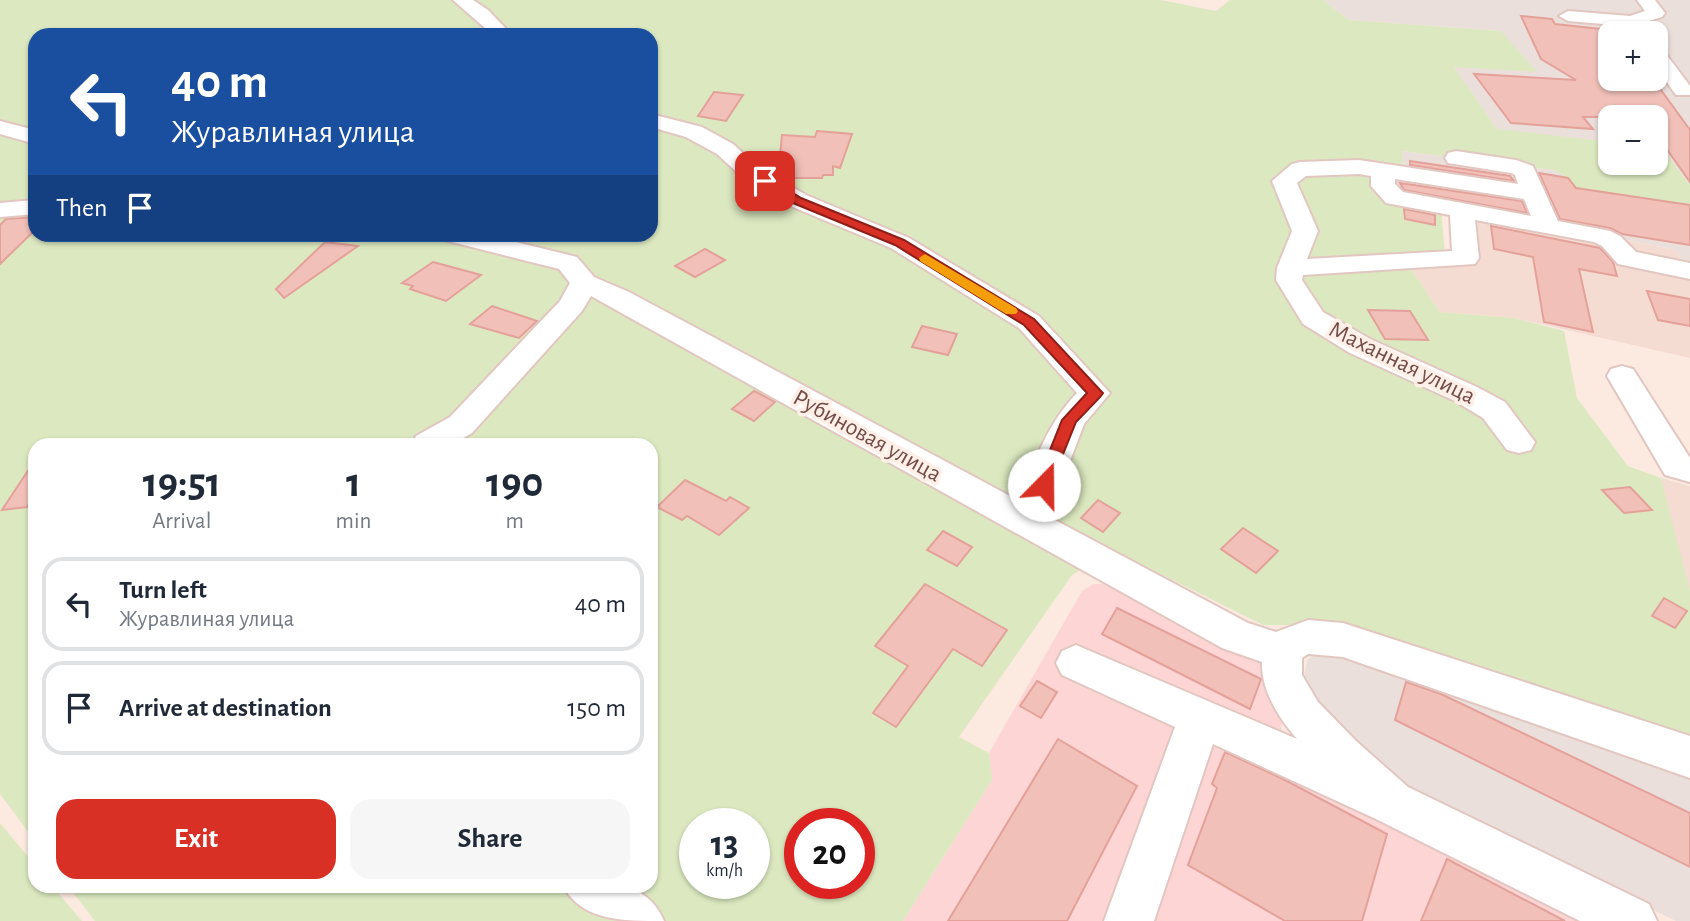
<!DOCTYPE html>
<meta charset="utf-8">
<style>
body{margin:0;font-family:"Alegreya Sans",sans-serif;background:#f6f6f7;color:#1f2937;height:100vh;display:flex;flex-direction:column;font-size:26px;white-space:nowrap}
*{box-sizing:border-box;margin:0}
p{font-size:23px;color:#747a83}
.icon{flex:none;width:38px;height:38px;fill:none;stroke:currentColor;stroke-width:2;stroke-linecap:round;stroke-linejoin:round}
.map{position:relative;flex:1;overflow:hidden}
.drawer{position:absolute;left:28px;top:438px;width:630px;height:455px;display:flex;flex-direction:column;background:#fff;border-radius:21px;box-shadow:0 2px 5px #0004}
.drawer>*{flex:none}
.banner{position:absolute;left:28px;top:28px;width:630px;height:214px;border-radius:21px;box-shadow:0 2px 5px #0004;background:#1a4fa0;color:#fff;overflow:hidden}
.buttons{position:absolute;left:1598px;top:21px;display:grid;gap:14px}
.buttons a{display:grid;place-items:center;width:70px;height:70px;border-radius:14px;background:#fff;box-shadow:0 2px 5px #0004;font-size:35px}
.speed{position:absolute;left:679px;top:808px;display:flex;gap:14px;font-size:35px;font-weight:700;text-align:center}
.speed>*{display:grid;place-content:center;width:91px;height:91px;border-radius:50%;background:#fff;box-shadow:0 2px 5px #0004;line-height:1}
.speed small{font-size:18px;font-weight:400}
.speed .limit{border:10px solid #d22;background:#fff;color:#111}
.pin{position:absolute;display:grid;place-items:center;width:60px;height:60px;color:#fff;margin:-30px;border-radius:14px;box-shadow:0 4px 10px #0006}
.me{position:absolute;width:77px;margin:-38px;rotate:22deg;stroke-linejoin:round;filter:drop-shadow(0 0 5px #0008)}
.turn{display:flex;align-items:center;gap:24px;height:147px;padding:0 28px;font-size:32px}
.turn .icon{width:91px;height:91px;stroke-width:2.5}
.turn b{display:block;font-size:49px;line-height:60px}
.then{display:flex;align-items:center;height:66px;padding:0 28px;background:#0003;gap:14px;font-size:26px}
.eta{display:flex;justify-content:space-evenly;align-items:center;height:119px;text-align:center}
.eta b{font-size:42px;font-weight:600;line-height:49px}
.button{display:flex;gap:14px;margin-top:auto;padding:14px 28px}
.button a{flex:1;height:80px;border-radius:21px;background:#d93025;color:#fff;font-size:28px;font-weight:600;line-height:80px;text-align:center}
.button a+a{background:#f6f6f7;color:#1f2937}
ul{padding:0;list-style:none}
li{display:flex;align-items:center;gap:21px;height:94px;margin:0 14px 10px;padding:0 14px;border:4px solid #e0e1e3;border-radius:21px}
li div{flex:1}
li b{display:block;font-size:26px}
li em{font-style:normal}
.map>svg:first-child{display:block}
.residential{fill:#f5dcd2}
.commercial{fill:#fcd5d4}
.industrial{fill:#ebdfdc;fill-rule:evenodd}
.green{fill:#dce9c0;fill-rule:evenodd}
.building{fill:#f1c0b9;stroke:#e4a199;stroke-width:2}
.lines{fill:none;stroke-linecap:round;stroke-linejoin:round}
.minor-casing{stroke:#e2c6c0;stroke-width:4}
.minor{fill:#fff;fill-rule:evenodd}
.route{fill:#d93025;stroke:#8d1f18;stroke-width:2}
.slow{fill:#f59e0b}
.labels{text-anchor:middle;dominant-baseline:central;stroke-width:7;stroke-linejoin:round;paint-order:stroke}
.street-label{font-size:24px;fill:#734c48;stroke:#ffefe7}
</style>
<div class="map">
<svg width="1690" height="921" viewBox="0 0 1690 921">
<rect width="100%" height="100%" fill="#fceae1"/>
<g class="residential">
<polygon points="1471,210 1676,250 1684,265 1690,266 1690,358 1514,318 1440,312 1409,265 1476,262"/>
<polygon points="1661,478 1690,486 1690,591 1673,530"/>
</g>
<polygon class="commercial" points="1093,584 1110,584 1263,663 1283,715 1276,765 1590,921 903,921 992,780 989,753 1082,591"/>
<g class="industrial">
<path d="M1323 0H1690V185L1661 147H1656V117H1610V142L1497 130 1454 67 1501 31 1349 20ZM1610 33H1656V79H1610Z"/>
<polygon points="1402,151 1553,170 1568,178 1690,205 1690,266 1684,265 1676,250 1397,194 1394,174 1404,168"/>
<polygon points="1319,652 1359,656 1690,775 1690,921 1676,921 1398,786 1302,688 1307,660"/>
</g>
<g class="green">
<path d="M0 0H1161L1216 11 1230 0H1323L1349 20 1501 31 1537 72 1454 67 1497 129 1610 142V163H1656V147H1661L1690 185V205L1576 188 1568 178 1553 170 1402 151 1404 168H1296L1298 228 1281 268 1409 265 1440 312 1514 318 1564 331 1577 398 1628 466 1661 478 1690 591V741L1295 625H1263L1114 551 1072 575 959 737 989 753 992 780 903 921H95L68 886H651V444H35V841L0 794ZM35 35H651V234H35ZM695 824H754V884H695ZM800 824H859V884H800Z"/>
<polygon points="1307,171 1375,174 1380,197 1441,209 1445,254 1303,262 1291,183"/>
<polygon points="0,823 35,865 35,886 52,886 82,921 0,921"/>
</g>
<g class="building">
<polygon points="1521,16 1552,19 1555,24 1610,30 1610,79 1653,79 1690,130 1690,182 1656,134 1656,117 1583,117 1593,129 1511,123 1474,74 1576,80 1541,59"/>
<polygon points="714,92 743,95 726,121 698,116"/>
<polygon points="817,131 852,134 840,168 833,166 833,175 823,175 822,178 783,178 778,176 782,135 815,137"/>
<polygon points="1410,161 1510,176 1514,181 1410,165"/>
<polygon points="1539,173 1568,178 1576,188 1690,205 1690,245 1622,234 1610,228 1560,219"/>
<polygon points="1400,183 1522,201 1527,213 1404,190"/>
<polygon points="1404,209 1435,215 1435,225 1405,219"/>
<polygon points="35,217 35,230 0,264 0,225 6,219"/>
<polygon points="1491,226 1600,248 1613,262 1617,276 1579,269 1593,332 1544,322 1533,257 1494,249"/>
<polygon points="325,242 358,246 284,298 276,289"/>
<polygon points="705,249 725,260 695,277 675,266"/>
<polygon points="433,262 481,275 446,301 410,289 413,286 402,283"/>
<polygon points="1647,291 1690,299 1690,326 1658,320"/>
<polygon points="492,306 537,321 519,338 470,324"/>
<polygon points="1368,310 1410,311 1428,340 1385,339"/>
<polygon points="922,326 957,334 948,355 912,347"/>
<polygon points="754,391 775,402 754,421 732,409"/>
<polygon points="35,460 35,495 27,507 2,510"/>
<polygon points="685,480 726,501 730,497 749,508 719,535 687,516 682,520 657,507"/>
<polygon points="1630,487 1652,510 1624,513 1602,490"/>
<polygon points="1098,500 1120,513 1103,532 1081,518"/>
<polygon points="1243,528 1278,551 1256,573 1221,549"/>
<polygon points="943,531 972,547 957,566 927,550"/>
<polygon points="925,584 1007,630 982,666 953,649 896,727 873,713 908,666 875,646"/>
<polygon points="1664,598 1687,611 1675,628 1652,616"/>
<polygon points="1117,608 1261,679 1250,709 1102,634"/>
<polygon points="1037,681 1057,692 1041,718 1020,706"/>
<polygon points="1406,682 1441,694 1690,813 1690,867 1395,720"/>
<polygon points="1058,739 1137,786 1067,921 948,921"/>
<polygon points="1225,752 1283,779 1387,834 1362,921 1285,921 1188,865 1217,788 1212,784"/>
<polygon points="1447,859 1565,921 1421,921"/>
</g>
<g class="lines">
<defs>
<g id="minor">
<polygon points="453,0 473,0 488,10 512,35 493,35"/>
<polygon points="1637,0 1655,0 1665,13 1662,17 1642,23 1649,33 1631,33 1626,26 1568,21 1559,16 1568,11 1630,16 1645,11"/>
<polygon points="1656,48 1663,50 1690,86 1690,95 1676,95 1656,67"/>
<path d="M651 114 702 127 733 144 757 166 806 195 909 238 1039 316 1110 393 1084 424 1061 485 1055 520 1248 623 1276 632 1308 620 1343 623 1690 736V778L1343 657 1308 654 1302 658V675L1318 702 1356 741 1408 787 1649 904 1657 921H1580L1376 819 1213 744 1154 921H1104L1175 727 1062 675 1056 663 1062 651 1076 645 1090 651 1297 739C1279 718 1261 691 1262 662L1222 648 591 296 582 311 472 433 453 444H412L416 436 450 417 560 301 570 283 559 269 440 239 437 234H483L577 257 594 277 629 292 1023 503C1031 463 1049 422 1077 393L1019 328 891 248 788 205 741 176 717 154 686 137 651 127Z"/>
<polygon points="0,121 35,130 35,144 0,134"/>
<path d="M1456 151 1516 160 1533 166 1558 221 1610 231 1620 236 1636 252 1690 263V279L1618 264 1602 246 1594 242 1475 220 1479 258 1475 264 1303 275 1302 280 1323 312 1370 339 1477 387 1505 402 1535 442 1531 450 1519 453 1507 450 1483 418 1455 401 1350 353 1303 324 1276 280 1277 268 1292 231 1272 181 1292 164 1300 162 1359 160 1518 184 1515 175 1511 173 1448 163 1445 158 1448 153ZM1359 174 1371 176V186L1386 203 1450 215 1452 251 1307 259 1318 231 1297 183 1306 176ZM1395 179 1524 199 1531 216 1403 192 1395 184Z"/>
<polygon points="35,200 35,214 0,217 0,203"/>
<polygon points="1622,366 1633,369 1690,458 1690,482 1665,475 1607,376 1611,369"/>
<path d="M563 886C603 882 646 878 664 921 622 921 582 921 563 886Z"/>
</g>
</defs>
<use href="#minor" class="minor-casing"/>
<use href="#minor" class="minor"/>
</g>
<polygon class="route" points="761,178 769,178 801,198 904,240 1034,319 1100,390 1103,393 1100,397 1076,422 1049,489 1038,489 1036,485 1062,420 1087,393 1024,325 895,245 793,203 761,183"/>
<polygon class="slow" points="925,254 1016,308 1018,311 1016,314 1006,314 920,261 919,258"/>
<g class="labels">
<g class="street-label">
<text transform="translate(1402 363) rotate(26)">Маханная улица</text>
<text transform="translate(867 436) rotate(29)">Рубиновая улица</text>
</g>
</g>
</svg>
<div class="buttons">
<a>+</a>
<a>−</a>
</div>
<div class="speed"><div>13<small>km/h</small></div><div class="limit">20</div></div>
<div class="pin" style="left:765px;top:181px;background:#d93025"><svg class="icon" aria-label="arrive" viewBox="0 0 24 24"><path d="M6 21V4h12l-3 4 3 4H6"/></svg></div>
<svg class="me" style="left:1044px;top:485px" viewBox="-20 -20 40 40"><circle r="19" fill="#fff"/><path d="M0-13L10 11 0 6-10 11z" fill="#d93025"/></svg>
<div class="banner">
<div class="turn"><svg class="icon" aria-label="left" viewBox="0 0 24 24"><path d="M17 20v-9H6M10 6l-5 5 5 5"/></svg><div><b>40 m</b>Журавлиная улица</div></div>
<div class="then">Then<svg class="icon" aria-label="arrive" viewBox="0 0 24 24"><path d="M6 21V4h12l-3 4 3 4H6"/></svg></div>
</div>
<section class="drawer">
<div class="eta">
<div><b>19:51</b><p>Arrival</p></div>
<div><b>1</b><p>min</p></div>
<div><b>190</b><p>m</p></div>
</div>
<ul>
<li><svg class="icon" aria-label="left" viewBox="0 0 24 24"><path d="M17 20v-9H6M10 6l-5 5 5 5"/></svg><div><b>Turn left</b><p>Журавлиная улица</p></div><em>40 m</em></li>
<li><svg class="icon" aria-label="arrive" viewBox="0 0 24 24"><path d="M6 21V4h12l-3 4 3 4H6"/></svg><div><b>Arrive at destination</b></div><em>150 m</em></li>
</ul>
<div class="button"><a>Exit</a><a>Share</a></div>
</section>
</div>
